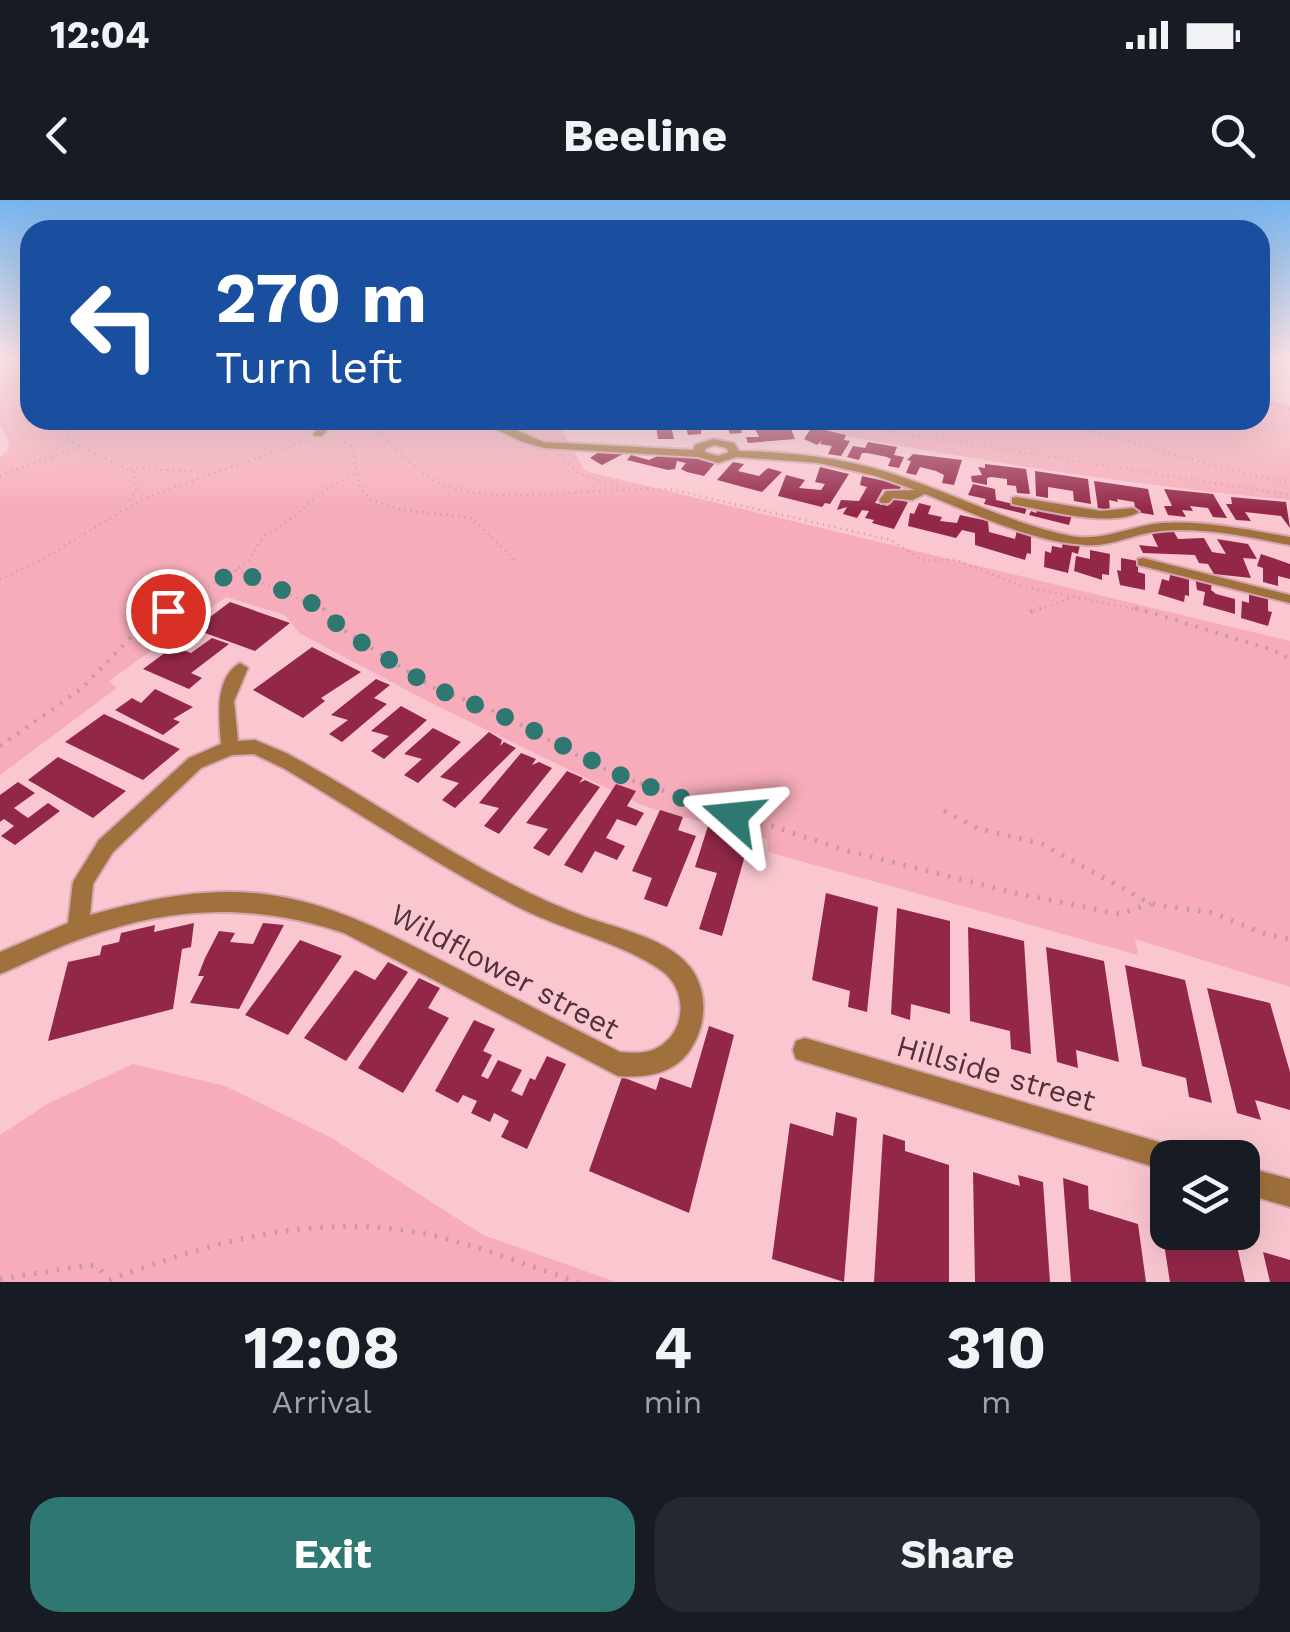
<!DOCTYPE html>
<style>
body{margin:0;font-family:"Work Sans",sans-serif;background:#242831;color:#f1f3f6;height:100vh;display:flex;flex-direction:column;font-size:38px;white-space:nowrap}
*{box-sizing:border-box;margin:0}
p{font-size:32px;color:#9ea1a6}
.icon{flex:none;width:55px;height:55px;fill:none;stroke:currentColor;stroke-width:2;stroke-linecap:round;stroke-linejoin:round}
.map{position:relative;height:1082px;overflow:hidden}
.drawer{display:flex;flex-direction:column;background:#171b24;flex:1}
.drawer>*{flex:none}
.guide{position:absolute;left:20px;top:20px;width:1250px;height:210px;border-radius:30px;box-shadow:0 10px 40px #0002;background:#1a4fa0;color:#fff;overflow:hidden}
.controls{position:absolute;left:1150px;top:940px;display:grid;gap:20px}
.controls a{display:grid;place-items:center;width:110px;height:110px;border-radius:20px;background:#171b24;box-shadow:0 10px 40px #0002;font-size:50px}
.pin{position:absolute;display:grid;place-items:center;width:85px;height:85px;color:#fff;margin:-42px;border:5px solid #fff;border-radius:50%;box-shadow:0 2px 10px #0007}
.me{position:absolute;width:110px;margin:-55px;rotate:288deg;stroke-linejoin:round;filter:drop-shadow(0 0 8px #0008)}
.turn{display:flex;align-items:center;gap:35px;height:210px;padding:0 30px;font-size:45px}
.turn .icon{width:130px;height:130px;stroke-width:2.5}
.turn b{display:block;font-size:70px;line-height:85px}
.eta{display:flex;justify-content:space-evenly;align-items:center;height:170px;text-align:center}
.eta b{font-size:60px;font-weight:700;line-height:70px}
.cta{display:flex;gap:20px;margin-top:auto;padding:20px 30px}
.cta a{flex:1;height:115px;border-radius:30px;background:#2f7771;color:#fff;font-size:40px;font-weight:700;line-height:115px;text-align:center}
.cta a+a{background:#242831;color:#f1f3f6}
.status{display:flex;justify-content:space-between;align-items:center;height:70px;padding:0 50px;background:#171b24;direction:ltr}
.status svg{height:28px;fill:currentColor}
header{display:flex;justify-content:space-between;align-items:center;height:130px;padding:0 30px;background:#171b24;font-size:45px;font-weight:700}
.map>svg:first-child{display:block}
.green{fill:#f6acba}
.building{fill:#932748}
.lines{fill:none;stroke-linecap:round;stroke-linejoin:round}
.minor-casing{stroke:#d5a6af;stroke-width:4}
.path-far2{stroke:#c799a2;stroke-width:2.5;stroke-dasharray:1 5;stroke-linecap:butt}
.path-far1{stroke:#c799a2;stroke-width:4;stroke-dasharray:2.5 8;stroke-linecap:butt}
.path{stroke:#c799a2;stroke-width:5;stroke-dasharray:2.5 9;stroke-linecap:butt}
.minor{fill:#a0713c;fill-rule:evenodd}
.route{stroke:#2f7771;stroke-width:18;stroke-dasharray:0 32.4}
.labels{text-anchor:middle;dominant-baseline:central;stroke-width:10;stroke-linejoin:round;paint-order:stroke}
.near-street-label{font-size:30px;fill:#533138;stroke:#fac7d0}
</style>
<div class="status"><b>12:04</b><svg viewBox="0 0 49 12"><path d="M0 12V9h3v3zM5 12V6h3v6zM10 12V3h3v9zM15 12V0h3v12zM26 1h20v11H26zM47 4h2v5h-2z"/></svg></div>
<header><svg class="icon" aria-label="back" viewBox="0 0 24 24"><path d="M15 5l-7 7 7 7"/></svg>Beeline<svg class="icon" aria-label="search" viewBox="0 0 24 24"><circle cx="10" cy="10" r="6"/><path d="M15 15l6 6"/></svg></header>
<div class="map">
<svg width="1290" height="1082" viewBox="0 0 1290 1082">
<rect width="100%" height="100%" fill="#fac7d0"/>
<g class="green">
<polygon points="0,159 30,159 30,220 556,220 585,271 1290,441 1290,787 1135,739 1138,755 768,652 767,639 644,606 429,502 299,433 285,415 226,397 109,481 117,488 0,575 0,257 7,251 9,242 0,225"/>
<path d="M1260 197 1290 205V300C1111 283 936 254 759 220H1260Z"/>
<polygon points="133,864 225,886 330,937 483,1035 616,1082 0,1082 0,935 49,903"/>
</g>
<g class="building">
<polygon points="659,220 680,220 682,225 671,226 674,239 658,239 656,225 660,225"/>
<polygon points="691,220 779,220 783,229 791,229 795,239 748,243 746,237 759,237 754,226 740,226 742,233 730,234 727,226 701,226 701,234 688,235 685,224"/>
<polygon points="812,227 846,235 844,240 850,241 841,256 828,254 832,246 820,244 822,240 817,245 804,239"/>
<polygon points="868,242 897,247 894,255 904,257 899,268 888,266 891,259 887,257 867,253 862,253 859,260 847,257 853,246 865,248"/>
<polygon points="603,249 617,252 623,254 602,265 590,258"/>
<polygon points="662,254 690,256 716,262 704,276 687,272 681,269 686,263 677,261 675,269 668,270 627,260 631,255 649,260"/>
<polygon points="913,254 962,260 954,285 942,283 944,275 936,271 920,267 916,275 906,273 911,261 907,260"/>
<polygon points="733,262 744,264 738,271 759,276 768,268 782,272 762,292 717,280"/>
<polygon points="985,264 1026,269 1030,294 1017,293 1016,286 1007,285 1007,279 991,277 987,278 987,285 972,282 971,276 982,275 978,267 985,268"/>
<polygon points="820,267 849,274 830,304 825,303 822,307 778,296 786,275 805,280 799,288 821,290 825,284 815,282"/>
<polygon points="1035,271 1088,279 1091,304 1074,301 1073,291 1048,287 1048,298 1036,296"/>
<polygon points="862,276 902,285 898,293 883,289 875,303 888,306 892,298 908,302 894,329 872,323 874,320 865,318 869,311 862,310 857,318 843,314 847,307 837,310 841,300 859,301 867,287 860,285"/>
<polygon points="1094,281 1148,289 1154,315 1136,312 1134,302 1117,299 1118,302 1109,300 1110,310 1098,308"/>
<polygon points="973,284 995,289 996,300 1027,307 1025,314 984,304 986,299 968,295"/>
<polygon points="1164,289 1213,294 1227,318 1213,317 1208,308 1190,306 1193,311 1182,310 1186,317 1168,315 1164,306 1172,306"/>
<polygon points="1231,297 1286,302 1290,328 1281,316 1245,312 1251,321 1236,320 1226,304 1232,304"/>
<polygon points="919,303 931,306 928,314 942,317 940,321 957,323 960,315 988,321 989,332 1015,339 1017,330 1031,334 1031,354 1027,353 1025,360 975,345 975,333 962,330 956,338 908,326 910,313 914,314"/>
<polygon points="1038,307 1072,315 1069,325 1029,315 1031,311 1036,313"/>
<polygon points="1150,330 1174,332 1178,339 1204,338 1212,352 1218,353 1226,354 1217,339 1248,344 1257,359 1243,358 1251,378 1214,374 1208,364 1199,363 1195,355 1143,353 1139,345 1158,347"/>
<polygon points="1063,341 1080,345 1078,354 1072,352 1068,373 1044,367 1045,351 1051,353 1052,346 1062,348"/>
<polygon points="1090,350 1110,354 1109,375 1102,374 1102,380 1074,371 1076,356 1090,359"/>
<polygon points="1261,354 1290,364 1290,379 1278,376 1278,386 1263,382 1263,368 1257,366"/>
<polygon points="1121,358 1138,361 1138,372 1145,374 1145,390 1120,385 1117,370 1121,371"/>
<polygon points="1171,370 1189,375 1189,396 1185,395 1184,402 1158,394 1162,379 1169,381"/>
<polygon points="1195,376 1212,381 1211,390 1216,394 1235,399 1235,414 1203,405 1205,392 1197,390"/>
<polygon points="1249,391 1268,397 1268,411 1272,412 1268,426 1241,418 1242,401 1249,403"/>
<polygon points="230,402 290,423 255,451 194,429"/>
<polygon points="185,438 192,441 181,449 191,453 212,438 229,444 191,473 202,478 189,489 143,469"/>
<polygon points="312,447 361,472 321,498 325,501 303,518 253,490"/>
<polygon points="376,479 390,485 374,498 387,504 342,542 329,534 348,520 331,515"/>
<polygon points="155,489 193,507 173,519 180,522 163,535 115,510 132,498 141,503"/>
<polygon points="401,506 427,520 384,559 371,551 389,536 371,531"/>
<polygon points="104,514 180,549 143,580 65,542"/>
<polygon points="433,528 461,542 418,583 404,575 422,559 404,554"/>
<polygon points="489,532 502,540 500,546 504,542 516,548 455,608 442,600 459,583 440,577"/>
<polygon points="521,553 536,559 532,565 539,562 552,568 499,634 484,626 499,608 479,603"/>
<polygon points="58,557 126,591 93,618 28,580"/>
<polygon points="567,571 583,578 579,583 585,580 600,587 549,656 533,648 548,629 526,623"/>
<polygon points="18,582 35,593 14,608 28,618 48,603 60,611 15,645 1,636 14,626 4,619 0,622 0,595"/>
<polygon points="616,584 636,591 627,606 644,613 636,626 617,619 606,638 625,646 617,660 595,651 582,673 564,665"/>
<polygon points="660,610 683,617 678,630 696,636 667,707 644,699 652,678 632,671"/>
<polygon points="708,626 750,638 722,736 699,729 717,673 695,667"/>
<polygon points="826,693 878,707 867,812 848,807 850,791 812,780"/>
<polygon points="897,708 950,721 950,814 911,804 910,820 891,814"/>
<polygon points="194,723 191,747 182,749 173,809 48,841 68,762 100,755 102,746 119,742 121,733 155,725 154,732"/>
<polygon points="263,723 284,725 239,809 190,803 204,776 198,776 205,758 219,731 235,733 230,742 253,744"/>
<polygon points="968,727 1024,741 1031,854 1011,849 1010,831 970,821"/>
<polygon points="300,740 342,756 288,835 245,815"/>
<polygon points="1046,747 1104,761 1119,862 1076,850 1078,868 1057,862"/>
<polygon points="388,762 408,772 346,861 304,838 355,770 375,780"/>
<polygon points="1125,765 1185,780 1212,903 1189,897 1186,878 1142,866"/>
<polygon points="419,778 440,788 428,808 449,818 403,893 358,868"/>
<polygon points="1207,788 1270,803 1290,872 1290,910 1255,900 1261,920 1237,913"/>
<polygon points="474,820 495,829 483,851 492,855 481,876 488,879 498,860 522,870 511,891 522,896 530,878 535,880 547,856 566,864 527,949 501,937 509,921 494,913 490,922 471,913 477,901 463,895 458,903 435,891"/>
<polygon points="709,826 734,835 689,1013 589,971 622,877 656,890 660,877 691,888"/>
<polygon points="836,912 857,918 844,1082 772,1059 790,923 833,936"/>
<polygon points="883,934 905,941 905,951 949,965 949,1082 874,1082"/>
<polygon points="973,972 1020,986 1018,975 1043,982 1050,1082 975,1082"/>
<polygon points="1063,978 1088,986 1089,1009 1138,1024 1146,1082 1071,1082"/>
<polygon points="1162,1031 1213,1047 1210,1034 1236,1042 1245,1082 1170,1082"/>
<polygon points="1263,1052 1290,1060 1290,1082 1270,1082"/>
</g>
<g class="lines">
<defs>
<g id="minor">
<polygon points="325,220 336,220 322,236 314,236 313,234"/>
<path d="M475 220H493L544 242 693 250 695 245 713 239 734 243 739 251C796 252 852 259 905 278 960 297 1013 324 1071 336 1103 342 1130 326 1161 323 1204 320 1248 330 1290 337V345C1248 337 1204 327 1161 331 1135 333 1112 347 1086 345 1034 343 973 313 925 294L912 300 893 298 889 303H881L879 300 886 291 915 290 876 276 819 263 737 257 718 263 698 257 544 248 523 242ZM714 245 726 248 729 252 718 256 705 252V249Z"/>
<path d="M1016 297 1101 311 1133 308 1139 312C1111 328 1044 310 1012 304V298Z"/>
<polygon points="1143,358 1290,395 1290,403 1138,365 1138,359"/>
<path d="M240 463 248 468 234 501 238 541 255 540 286 553C386 606 480 679 588 718 620 729 668 739 690 767 710 793 706 829 688 853 671 875 643 878 618 876L344 733C255 703 174 706 86 737 56 747 29 762 0 774V752L68 723 73 682 99 640 189 558 221 544C219 518 214 478 240 463ZM254 554 285 569C364 616 440 667 522 709 564 730 627 745 662 771 688 790 687 832 657 848 646 854 632 853 620 852 565 824 510 796 456 768 393 736 335 703 264 694 205 687 146 699 90 715L93 684 113 652 201 568 232 555Z"/>
<polygon points="805,838 1169,945 1178,949 1182,958 1168,958 1168,971 805,862 796,859 793,850 796,841"/>
<polygon points="1242,966 1290,979 1290,1007 1242,993"/>
</g>
</defs>
<use href="#minor" class="minor-casing"/>
<g class="path-far2">
<polyline points="1260,165 1263,159"/>
<polyline points="1260,201 1290,209"/>
<polyline points="86,220 67,233 68,240 133,272 137,288 128,303"/>
<polyline points="293,220 295,227 306,232"/>
<path d="M366 220C386 238 406 262 429 277 483 313 607 283 673 290L891 340 922 360H956L1022 386 1143 411"/>
<polyline points="818,220 1290,295"/>
<path d="M1035 220C1122 233 1203 269 1290 282"/>
<polyline points="335,236 352,246 360,288 371,300 398,309 472,318 516,361"/>
<polyline points="560,255 579,274 620,286"/>
<polyline points="131,268 201,272"/>
<polyline points="0,276 79,247"/>
<polyline points="236,370 325,411"/>
<polyline points="0,379 43,359 142,299 310,239"/>
<polyline points="167,411 246,364 263,337 294,317 324,290 358,272"/>
<polyline points="1034,411 1072,398"/>
</g>
<g class="path-far1">
<polyline points="323,408 342,429 432,487 499,513 597,566 646,586"/>
<polyline points="1135,408 1270,449 1290,459"/>
<polyline points="1030,412 1041,408"/>
<polyline points="0,546 81,489 143,425 171,408"/>
</g>
<g class="path">
<polyline points="640,583 848,651 1016,693 1119,714 1151,704"/>
<polyline points="944,611 977,628 1042,644 1151,704 1213,713 1268,735 1290,739"/>
<polyline points="0,1079 89,1065 98,1067 108,1078"/>
<path d="M109 1080C205 1044 305 1015 409 1031 467 1040 522 1064 578 1082"/>
</g>
<use href="#minor" class="minor"/>
</g>
<linearGradient id="sky" x2="0" y2="1"><stop stop-color="#77b4ed"/><stop offset="0.51" stop-color="#fde6ea"/><stop offset="1" stop-color="#fde6ea" stop-opacity="0"/></linearGradient>
<rect width="1290" height="311" fill="url(#sky)"/>
<g class="lines">
<polyline class="route" points="168,411 236,370 323,408 342,430 432,487 515,521 628,579 733,616"/>
</g>
<g class="labels">
<g class="near-street-label">
<text transform="translate(505 771) rotate(28)">Wildflower street</text>
<text transform="translate(996 873) rotate(16)">Hillside street</text>
</g>
</g>
</svg>
<div class="controls">
<a><svg class="icon" aria-label="layers" viewBox="0 0 24 24"><path d="M12 4l9 5-9 5-9-5zM3 14l9 5 9-5"/></svg></a>
</div>
<div class="pin" style="left:168px;top:411px;background:#d93025"><svg class="icon" aria-label="arrive" viewBox="0 0 24 24"><path d="M6 21V4h12l-3 4 3 4H6"/></svg></div>
<svg class="me" style="left:733px;top:616px" viewBox="-20 -20 40 40"><path d="M0-17L14 15 0 8-14 15z" fill="#2f7771" stroke="#fff" stroke-width="4"/></svg>
<div class="guide">
<div class="turn"><svg class="icon" aria-label="left" viewBox="0 0 24 24"><path d="M17 20v-9H6M10 6l-5 5 5 5"/></svg><div><b>270 m</b>Turn left</div></div>
</div>
</div>
<section class="drawer">
<div class="eta">
<div><b>12:08</b><p>Arrival</p></div>
<div><b>4</b><p>min</p></div>
<div><b>310</b><p>m</p></div>
</div>
<div class="cta"><a>Exit</a><a>Share</a></div>
</section>
